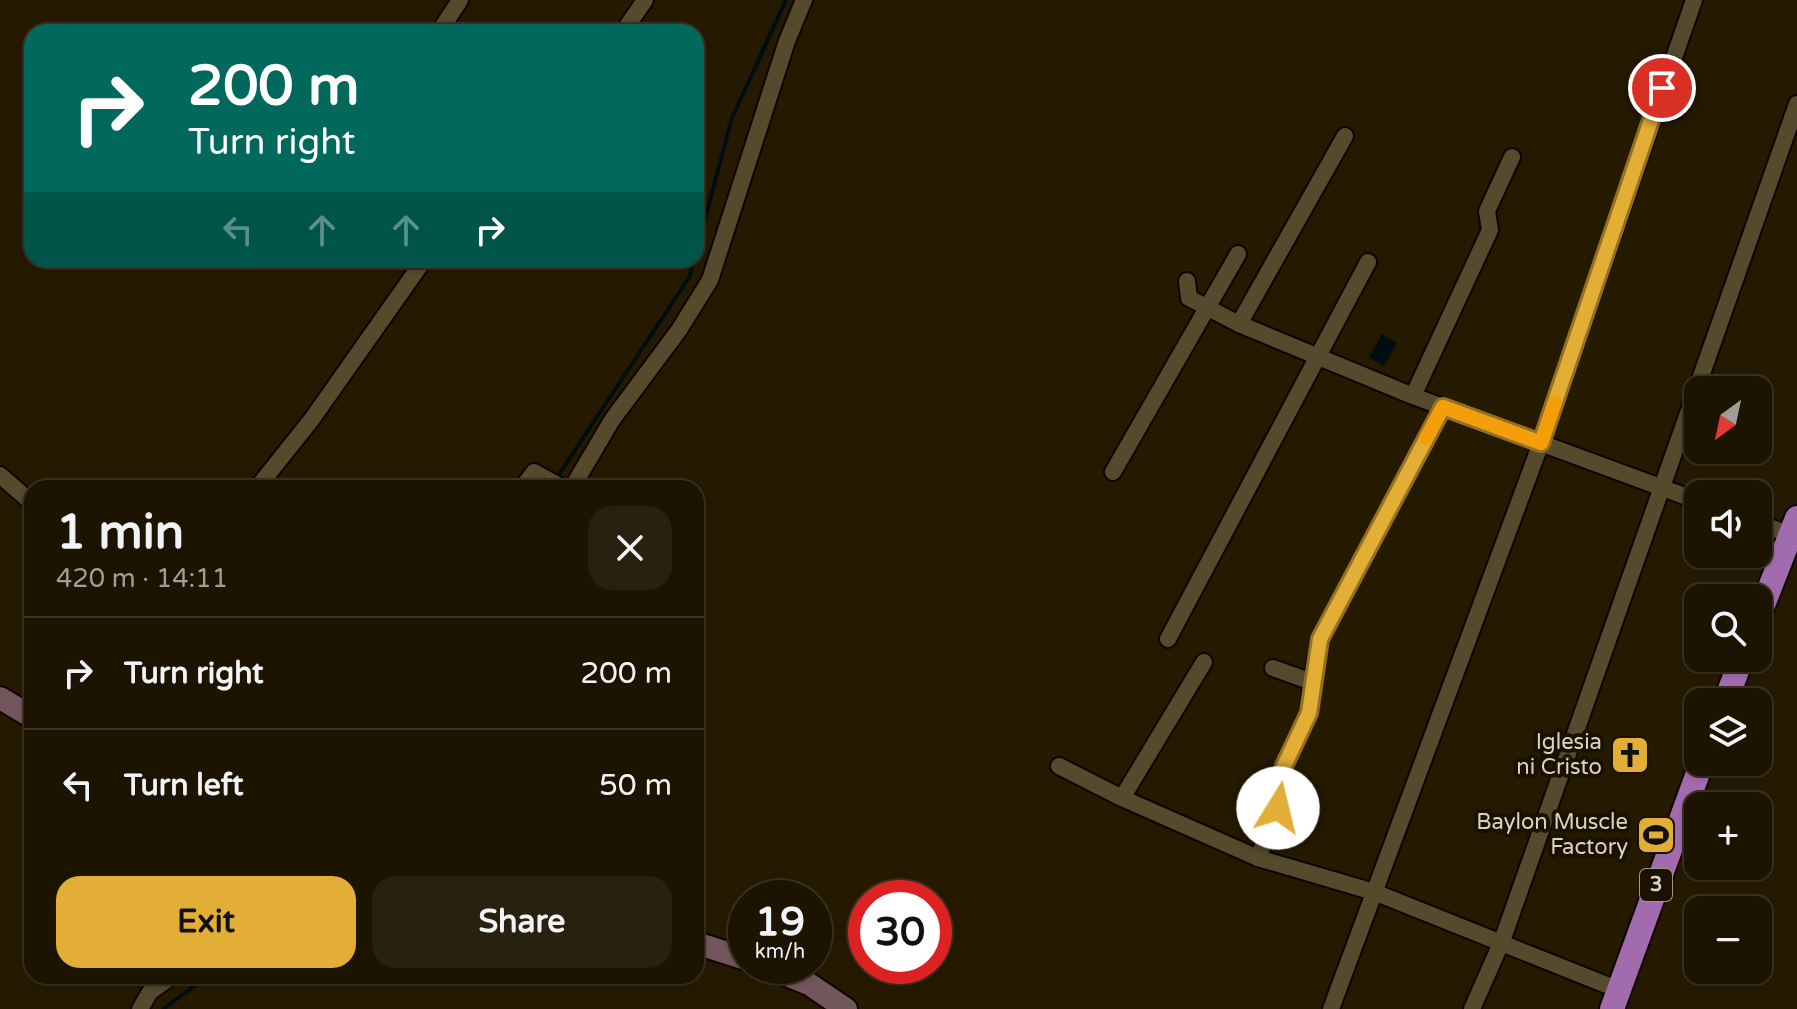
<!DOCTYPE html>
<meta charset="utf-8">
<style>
body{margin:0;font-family:"Varela Round",sans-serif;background:#29210f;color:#f1f3f6;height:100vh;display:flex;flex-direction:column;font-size:30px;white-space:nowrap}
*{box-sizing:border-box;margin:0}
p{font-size:26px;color:#a09e99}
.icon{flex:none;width:44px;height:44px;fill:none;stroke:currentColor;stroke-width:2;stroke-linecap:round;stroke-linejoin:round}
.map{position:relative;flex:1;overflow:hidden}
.drawer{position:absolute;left:24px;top:480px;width:680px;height:504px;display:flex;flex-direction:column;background:#1c1400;border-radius:24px;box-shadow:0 2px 6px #0004,0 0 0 2px #3a3322}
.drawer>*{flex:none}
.guide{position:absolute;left:24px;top:24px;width:680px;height:244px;border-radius:24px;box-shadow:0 2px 6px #0004,0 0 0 2px #3a3322;background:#00695c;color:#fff;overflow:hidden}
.needle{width:52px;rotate:213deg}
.tools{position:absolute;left:1684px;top:376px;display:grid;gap:16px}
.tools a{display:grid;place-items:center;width:88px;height:88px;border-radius:16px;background:#1c1400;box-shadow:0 2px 6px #0004,0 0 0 2px #3a3322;font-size:40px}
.speed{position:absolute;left:728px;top:880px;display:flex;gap:16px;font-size:40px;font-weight:700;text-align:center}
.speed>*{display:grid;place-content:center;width:104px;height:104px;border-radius:50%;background:#1c1400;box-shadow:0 2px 6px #0004,0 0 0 2px #3a3322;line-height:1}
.speed small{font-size:20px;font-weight:400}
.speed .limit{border:12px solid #d22;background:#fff;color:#111}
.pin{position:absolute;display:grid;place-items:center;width:68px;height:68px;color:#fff;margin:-34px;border:4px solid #fff;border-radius:50%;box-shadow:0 2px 8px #0007}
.me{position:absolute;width:88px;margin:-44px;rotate:9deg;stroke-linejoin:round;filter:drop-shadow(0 0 6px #0008)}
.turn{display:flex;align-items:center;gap:28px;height:168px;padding:0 32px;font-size:36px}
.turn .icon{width:104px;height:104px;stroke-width:2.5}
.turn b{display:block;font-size:56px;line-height:68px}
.lanes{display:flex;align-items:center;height:76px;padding:0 32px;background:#0003;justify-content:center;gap:40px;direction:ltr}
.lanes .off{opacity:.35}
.round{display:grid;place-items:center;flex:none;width:84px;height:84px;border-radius:24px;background:#29210f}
.head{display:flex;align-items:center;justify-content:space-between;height:136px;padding:0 32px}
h1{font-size:48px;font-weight:700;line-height:60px}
.button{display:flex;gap:16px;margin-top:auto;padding:16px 32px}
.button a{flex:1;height:92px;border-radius:24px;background:#e3ae35;color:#111;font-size:32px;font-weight:700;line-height:92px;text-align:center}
.button a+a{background:#29210f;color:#f1f3f6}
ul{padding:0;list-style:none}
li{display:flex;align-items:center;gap:24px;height:112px;padding:0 32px;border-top:2px solid #3a3322}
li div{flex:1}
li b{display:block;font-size:30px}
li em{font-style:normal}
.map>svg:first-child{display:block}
.water{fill:#000e13}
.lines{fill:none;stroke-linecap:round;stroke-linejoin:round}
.stream{stroke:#000e13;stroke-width:4}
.minor-casing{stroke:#0e0500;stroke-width:20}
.secondary-casing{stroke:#0e0500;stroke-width:26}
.trunk-casing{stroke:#0e0500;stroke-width:28}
.minor{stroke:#554a2c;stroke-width:16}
.secondary{stroke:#72565c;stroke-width:22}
.trunk{stroke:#a26bad;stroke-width:24}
.route-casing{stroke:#947122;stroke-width:20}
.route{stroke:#e3ae35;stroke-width:14}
.slow{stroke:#f59e0b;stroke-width:14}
.labels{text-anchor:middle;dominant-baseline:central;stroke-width:8;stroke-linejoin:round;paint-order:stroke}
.shield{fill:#1b1100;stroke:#a19988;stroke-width:2}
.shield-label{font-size:20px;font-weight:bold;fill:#dad3c3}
.poi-label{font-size:22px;fill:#dad3c3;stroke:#1b1100;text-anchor:end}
</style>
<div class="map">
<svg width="1797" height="1009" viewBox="0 0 1797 1009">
<rect width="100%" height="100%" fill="#251a00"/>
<polygon class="water" points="1382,334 1397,343 1384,366 1369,357"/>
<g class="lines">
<g class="stream">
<polyline points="696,252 732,118 786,0"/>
<polyline points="556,479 690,276 694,260"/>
<polyline points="163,1009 208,976"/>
</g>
<defs>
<g id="minor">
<polyline points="439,32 460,0"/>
<polyline points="623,32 645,0"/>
<polyline points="1187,281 1189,298 1239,324 1413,396 1698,501"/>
<polyline points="1239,324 1345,136"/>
<polyline points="1413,396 1490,230 1487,211 1512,157"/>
<polyline points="1113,472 1238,254"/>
<polyline points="0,475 32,503"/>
<polyline points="257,488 312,419 424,260"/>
<polyline points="522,488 534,472 563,488"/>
<polyline points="572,488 612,420 679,330 710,280 787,41 804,0"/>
<polyline points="1758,523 1791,535"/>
<polyline points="1168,639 1368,262"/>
<polyline points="1312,682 1320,639 1443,407"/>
<polyline points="1059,766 1122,798 1258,858 1374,892 1619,990"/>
<polyline points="1122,798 1204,662"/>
<polyline points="1258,858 1278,808 1284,766 1309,713 1312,682 1273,668"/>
<polyline points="140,1009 150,992 172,976"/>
<polyline points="1331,1009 1541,443 1694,0"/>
<polyline points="1472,1009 1502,941 1797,104"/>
</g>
<g id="secondary">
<polyline points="0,698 32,717"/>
<polyline points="696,943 746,959"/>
<polyline points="764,966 809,984 846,1009"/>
</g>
<g id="trunk">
<polyline points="1758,618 1797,518"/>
<polyline points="1725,702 1742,658"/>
<polyline points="1612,1009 1702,762"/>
</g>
</defs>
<use href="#minor" class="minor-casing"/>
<use href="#secondary" class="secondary-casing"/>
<use href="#trunk" class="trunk-casing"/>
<use href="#minor" class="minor"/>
<use href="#secondary" class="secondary"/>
<use href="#trunk" class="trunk"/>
</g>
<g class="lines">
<defs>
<polyline id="route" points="1278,808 1284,766 1309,713 1320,639 1443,407 1541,443 1662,88"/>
</defs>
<use href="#route" class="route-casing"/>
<use href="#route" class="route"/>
<polyline class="slow" points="1426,438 1443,407 1541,443 1555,402"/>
</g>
<defs>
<symbol id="church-square" viewBox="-11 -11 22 22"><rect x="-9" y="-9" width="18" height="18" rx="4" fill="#e3ae35" stroke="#1b1100"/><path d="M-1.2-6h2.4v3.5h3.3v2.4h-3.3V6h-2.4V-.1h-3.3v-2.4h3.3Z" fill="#111"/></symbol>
<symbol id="stadium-square" viewBox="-11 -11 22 22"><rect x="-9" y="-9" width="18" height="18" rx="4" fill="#e3ae35" stroke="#1b1100"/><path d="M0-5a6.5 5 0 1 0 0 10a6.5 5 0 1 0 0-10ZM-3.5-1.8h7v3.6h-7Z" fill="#111"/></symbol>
</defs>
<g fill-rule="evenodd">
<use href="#church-square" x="1608" y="733" width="44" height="44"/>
<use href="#stadium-square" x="1634" y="813" width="44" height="44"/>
</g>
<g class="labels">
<rect class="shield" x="1640" y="869" width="32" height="32" rx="6"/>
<g class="shield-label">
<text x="1656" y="885">3</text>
</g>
<g class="poi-label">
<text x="1602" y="742">Iglesia<tspan x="1602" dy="25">ni Cristo</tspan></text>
<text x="1628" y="822">Baylon Muscle<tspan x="1628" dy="25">Factory</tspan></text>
</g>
</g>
</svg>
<div class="tools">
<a><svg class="needle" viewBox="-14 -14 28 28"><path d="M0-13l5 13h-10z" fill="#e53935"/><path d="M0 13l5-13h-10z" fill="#a09e99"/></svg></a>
<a><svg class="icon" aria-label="sound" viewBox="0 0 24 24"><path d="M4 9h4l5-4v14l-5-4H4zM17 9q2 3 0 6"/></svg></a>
<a><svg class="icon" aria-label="search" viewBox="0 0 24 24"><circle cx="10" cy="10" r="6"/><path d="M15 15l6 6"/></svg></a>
<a><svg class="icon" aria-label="layers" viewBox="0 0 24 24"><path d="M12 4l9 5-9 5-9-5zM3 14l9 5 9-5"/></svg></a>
<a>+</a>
<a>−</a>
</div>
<div class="speed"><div>19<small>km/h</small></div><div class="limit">30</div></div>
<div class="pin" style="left:1662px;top:88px;background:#d93025"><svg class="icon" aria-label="arrive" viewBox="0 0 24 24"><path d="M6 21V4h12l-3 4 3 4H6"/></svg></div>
<svg class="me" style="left:1278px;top:808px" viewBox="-20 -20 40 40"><circle r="19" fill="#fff"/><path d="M0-13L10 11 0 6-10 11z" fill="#e3ae35"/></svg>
<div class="guide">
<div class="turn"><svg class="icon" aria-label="right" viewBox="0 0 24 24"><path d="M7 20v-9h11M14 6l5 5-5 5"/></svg><div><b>200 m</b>Turn right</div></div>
<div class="lanes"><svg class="icon off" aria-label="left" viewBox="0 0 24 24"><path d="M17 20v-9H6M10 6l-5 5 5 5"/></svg><svg class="icon off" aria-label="ahead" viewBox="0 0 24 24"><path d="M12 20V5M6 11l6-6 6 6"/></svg><svg class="icon off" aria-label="ahead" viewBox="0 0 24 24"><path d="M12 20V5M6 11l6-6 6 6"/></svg><svg class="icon" aria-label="right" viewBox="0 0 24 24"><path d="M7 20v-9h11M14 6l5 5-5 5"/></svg></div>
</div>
<section class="drawer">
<div class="head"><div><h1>1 min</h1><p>420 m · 14:11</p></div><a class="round"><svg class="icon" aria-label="close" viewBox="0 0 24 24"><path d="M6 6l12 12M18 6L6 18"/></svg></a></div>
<ul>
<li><svg class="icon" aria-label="right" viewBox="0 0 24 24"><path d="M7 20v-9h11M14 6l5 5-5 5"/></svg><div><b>Turn right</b></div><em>200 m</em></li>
<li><svg class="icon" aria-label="left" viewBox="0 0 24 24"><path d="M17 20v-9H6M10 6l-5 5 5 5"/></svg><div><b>Turn left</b></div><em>50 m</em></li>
</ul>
<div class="button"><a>Exit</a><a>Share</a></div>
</section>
</div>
